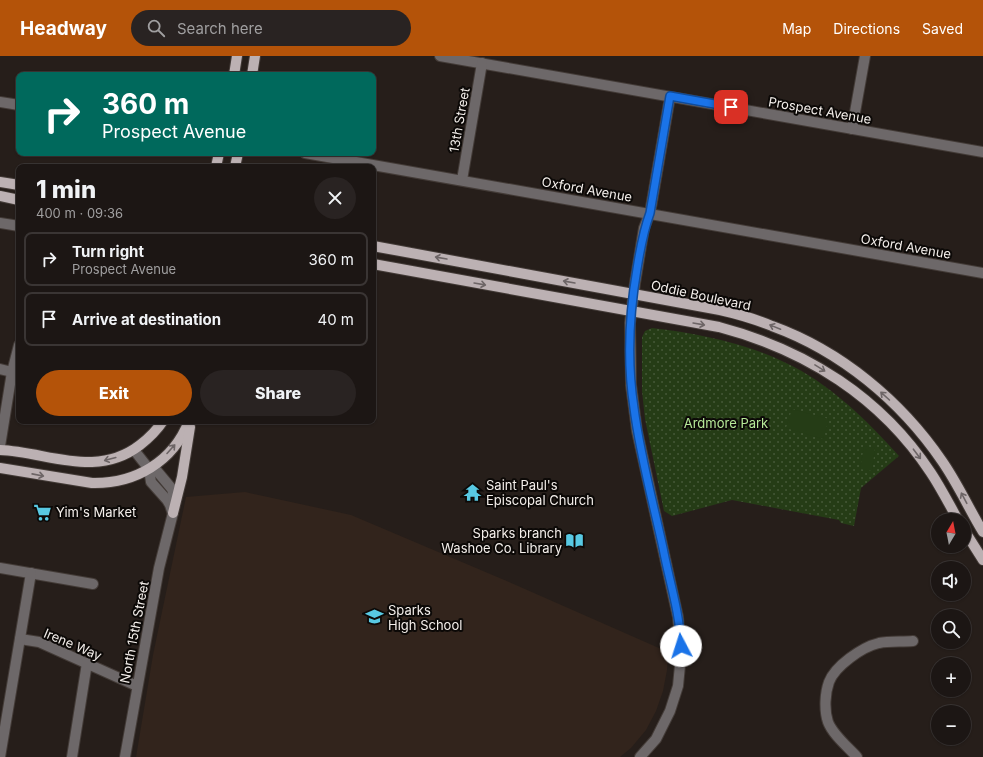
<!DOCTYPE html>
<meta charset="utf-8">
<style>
body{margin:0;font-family:Inter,sans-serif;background:#292322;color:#f1f3f6;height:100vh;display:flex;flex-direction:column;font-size:15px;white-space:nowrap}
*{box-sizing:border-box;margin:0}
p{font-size:13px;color:#a09fa0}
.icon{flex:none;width:22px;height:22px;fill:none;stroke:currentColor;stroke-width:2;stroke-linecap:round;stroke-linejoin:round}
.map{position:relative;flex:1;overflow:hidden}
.panel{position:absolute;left:16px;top:108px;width:360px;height:260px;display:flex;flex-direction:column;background:#1c1614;border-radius:8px;box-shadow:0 1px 3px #0004,0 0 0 1px #3a3534}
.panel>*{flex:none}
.banner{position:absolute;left:16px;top:16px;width:360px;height:84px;border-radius:8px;box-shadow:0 1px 3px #0004,0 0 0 1px #3a3534;background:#00695c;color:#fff;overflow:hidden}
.needle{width:26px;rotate:10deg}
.fabs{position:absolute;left:931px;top:457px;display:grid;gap:8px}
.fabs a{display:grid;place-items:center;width:40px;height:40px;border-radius:50%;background:#1c1614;box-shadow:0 1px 3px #0004,0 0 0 1px #3a3534;font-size:20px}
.pin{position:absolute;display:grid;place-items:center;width:34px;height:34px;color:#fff;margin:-17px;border-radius:8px;box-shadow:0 2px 6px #0006}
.me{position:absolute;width:44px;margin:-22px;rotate:355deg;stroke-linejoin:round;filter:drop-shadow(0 0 3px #0008)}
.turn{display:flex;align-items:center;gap:14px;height:84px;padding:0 20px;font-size:18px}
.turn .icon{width:52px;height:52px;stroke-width:2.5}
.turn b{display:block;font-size:28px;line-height:34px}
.round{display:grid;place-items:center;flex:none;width:42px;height:42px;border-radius:21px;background:#292322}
.overview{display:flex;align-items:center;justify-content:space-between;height:68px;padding:0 20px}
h1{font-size:24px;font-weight:800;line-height:30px}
.primary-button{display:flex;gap:8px;margin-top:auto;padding:8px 20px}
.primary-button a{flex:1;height:46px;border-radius:24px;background:#b45309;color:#fff;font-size:16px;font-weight:800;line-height:46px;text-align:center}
.primary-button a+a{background:#292322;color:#f1f3f6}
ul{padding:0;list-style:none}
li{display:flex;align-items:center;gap:12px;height:54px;margin:0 8px 6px;padding:0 12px;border:2px solid #3a3534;border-radius:8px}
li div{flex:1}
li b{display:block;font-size:15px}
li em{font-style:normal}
header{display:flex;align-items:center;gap:24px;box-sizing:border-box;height:56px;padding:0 20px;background:#b45309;color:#fff}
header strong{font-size:19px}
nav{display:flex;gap:22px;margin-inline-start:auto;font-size:14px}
.search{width:280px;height:36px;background:#292322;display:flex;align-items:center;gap:10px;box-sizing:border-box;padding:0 14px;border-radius:22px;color:#a09fa0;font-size:15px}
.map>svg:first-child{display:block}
.built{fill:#32241c}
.park{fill:url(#park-dots)}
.pitch{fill:#253c16}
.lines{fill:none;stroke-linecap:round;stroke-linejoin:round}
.minor-casing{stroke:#433b37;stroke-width:12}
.major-casing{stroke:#433b37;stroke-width:12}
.minor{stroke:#6d6869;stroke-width:10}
.major{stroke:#bcb1b3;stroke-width:10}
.oneway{stroke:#6d6566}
.route-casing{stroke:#114b97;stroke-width:10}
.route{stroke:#1a73e8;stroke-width:7}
.labels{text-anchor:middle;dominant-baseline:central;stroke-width:4;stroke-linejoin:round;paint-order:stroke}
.street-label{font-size:13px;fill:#f4efeb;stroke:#0c0907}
.park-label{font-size:13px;fill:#b6e998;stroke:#0c0907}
.poi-label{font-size:13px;fill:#f4efeb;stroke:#0c0907;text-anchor:start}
</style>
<header>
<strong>Headway</strong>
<div class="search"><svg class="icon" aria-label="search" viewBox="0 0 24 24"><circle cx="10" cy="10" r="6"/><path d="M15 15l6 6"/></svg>Search here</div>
<nav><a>Map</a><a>Directions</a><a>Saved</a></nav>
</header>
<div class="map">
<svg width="983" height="701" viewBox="0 0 983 701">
<defs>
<pattern id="park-dots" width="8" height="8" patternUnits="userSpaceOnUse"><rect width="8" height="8" fill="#253c16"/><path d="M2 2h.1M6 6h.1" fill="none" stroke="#455838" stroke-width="1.8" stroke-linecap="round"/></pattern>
</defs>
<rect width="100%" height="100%" fill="#261e1a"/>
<polygon class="built" points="245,436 351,459 509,526 668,596 667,614 663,635 656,655 646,674 631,692 620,701 136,701 153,599 186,441"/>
<path class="park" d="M652 272C696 277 745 287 784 306 828 326 867 364 899 400L861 432 854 470 841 467 839 464 732 444 672 460 664 455 645 363 642 335V281L645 275Z"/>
<g class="pitch">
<polygon points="792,353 829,363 823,383 786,372"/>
<polygon points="864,390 875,392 872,415 860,413"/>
</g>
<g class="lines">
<defs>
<g id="minor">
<polyline points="440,0 983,96"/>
<polyline points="0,46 19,49"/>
<polyline points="852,73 865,0"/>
<polyline points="305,97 983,217"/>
<polyline points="462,124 482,7"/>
<polyline points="0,167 19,170"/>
<polyline points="0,313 12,316"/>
<polyline points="0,390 12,316 19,289"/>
<polyline points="134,394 149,413 151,426 167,444 170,449 172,455"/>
<polyline points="0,512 93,528"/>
<polyline points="20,583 39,586 137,630"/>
<polyline points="0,701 31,517"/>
<polyline points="72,701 87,607"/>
<polyline points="125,701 159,512 173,457 174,441 172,433 157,415 149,413"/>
<polyline points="640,701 656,683 670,655 678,630 681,599 678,561 637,375 631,329 630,267 635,227 644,172 650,157 670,41"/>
<path d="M857 701C848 691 833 679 828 666 824 654 825 637 829 626 835 610 862 591 879 587 889 585 902 586 913 585"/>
</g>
<g id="major">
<polyline points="234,19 237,0"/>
<polyline points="252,19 255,0"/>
<polyline points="216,111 219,97"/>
<polyline points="235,111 238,97"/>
<polyline points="0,126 19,129"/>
<polyline points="0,140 19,144"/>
<path d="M373 190 720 254C738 258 755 263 772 270 841 295 901 345 942 405 958 428 969 453 983 476"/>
<path d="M373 208 719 271C806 294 881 341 931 417 941 432 949 448 958 464"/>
<path d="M0 394C48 396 96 423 140 389 149 382 157 374 163 365"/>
<path d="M0 412 92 427C135 428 173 406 189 365"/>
<polyline points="173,457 182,421 190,371"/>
<polyline points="964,474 983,504"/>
</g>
</defs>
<use href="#minor" class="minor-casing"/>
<use href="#major" class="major-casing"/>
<use href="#minor" class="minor"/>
<use href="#major" class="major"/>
</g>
<defs><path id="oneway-shaft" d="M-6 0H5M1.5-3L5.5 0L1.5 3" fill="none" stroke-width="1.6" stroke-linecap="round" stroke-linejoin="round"/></defs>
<g class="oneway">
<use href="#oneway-shaft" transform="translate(441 202) rotate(-170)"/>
<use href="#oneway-shaft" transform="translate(569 226) rotate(-170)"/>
<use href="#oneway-shaft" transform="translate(480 228) rotate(10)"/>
<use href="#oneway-shaft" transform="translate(699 268) rotate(10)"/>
<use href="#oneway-shaft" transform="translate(775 271) rotate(-158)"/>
<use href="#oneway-shaft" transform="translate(820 312) rotate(32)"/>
<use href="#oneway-shaft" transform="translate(885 340) rotate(-138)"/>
<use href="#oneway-shaft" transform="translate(171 393) rotate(-48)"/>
<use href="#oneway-shaft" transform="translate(917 398) rotate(53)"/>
<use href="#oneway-shaft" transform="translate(110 403) rotate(165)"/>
<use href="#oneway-shaft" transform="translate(38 419) rotate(11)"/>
<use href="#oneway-shaft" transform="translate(964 442) rotate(-118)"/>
</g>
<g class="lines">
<defs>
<path id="route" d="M681 590C680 557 669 524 663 492 653 446 640 399 634 352 627 307 629 259 637 213 640 194 643 176 650 157L670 40 731 51"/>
</defs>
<use href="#route" class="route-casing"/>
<use href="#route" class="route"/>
</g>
<defs>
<symbol id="temple-bare" viewBox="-9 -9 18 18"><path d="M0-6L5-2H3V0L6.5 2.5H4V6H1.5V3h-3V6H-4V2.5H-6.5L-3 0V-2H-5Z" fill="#58c9e3" stroke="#0c0907" stroke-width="2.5" paint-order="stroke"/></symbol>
<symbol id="supermarket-bare" viewBox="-9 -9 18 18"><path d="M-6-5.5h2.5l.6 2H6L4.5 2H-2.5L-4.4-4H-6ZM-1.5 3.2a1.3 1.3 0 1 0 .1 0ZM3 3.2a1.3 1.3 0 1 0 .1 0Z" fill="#58c9e3" stroke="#0c0907" stroke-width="2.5" paint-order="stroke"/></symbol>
<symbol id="library-bare" viewBox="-9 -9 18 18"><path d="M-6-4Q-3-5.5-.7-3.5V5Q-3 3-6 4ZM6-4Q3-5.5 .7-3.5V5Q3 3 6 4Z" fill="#58c9e3" stroke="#0c0907" stroke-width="2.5" paint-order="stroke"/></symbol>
<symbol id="school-bare" viewBox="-9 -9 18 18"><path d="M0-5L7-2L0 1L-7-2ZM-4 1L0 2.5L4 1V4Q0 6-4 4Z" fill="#58c9e3" stroke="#0c0907" stroke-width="2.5" paint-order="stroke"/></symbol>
</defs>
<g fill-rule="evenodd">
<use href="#temple-bare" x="460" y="424" width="25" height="25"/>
<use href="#supermarket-bare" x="30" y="444" width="25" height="25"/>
<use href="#library-bare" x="562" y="472" width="25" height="25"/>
<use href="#school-bare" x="362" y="548" width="25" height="25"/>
</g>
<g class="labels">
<g class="street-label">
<text transform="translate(820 54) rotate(10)">Prospect Avenue</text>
<text transform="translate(459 64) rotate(-80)">13th Street</text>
<text transform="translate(587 133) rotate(10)">Oxford Avenue</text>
<text transform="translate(906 190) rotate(10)">Oxford Avenue</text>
<text transform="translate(701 239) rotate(12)">Oddie Boulevard</text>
<text transform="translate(134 576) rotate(-79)">North 15th Street</text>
<text transform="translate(73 588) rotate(23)">Irene Way</text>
</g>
<g class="park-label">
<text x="726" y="367">Ardmore Park</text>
</g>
<g class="poi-label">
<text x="486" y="429">Saint Paul's<tspan x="486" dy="15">Episcopal Church</tspan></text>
<text x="56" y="456">Yim's Market</text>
<text x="562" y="477" text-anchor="end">Sparks branch<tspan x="562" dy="15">Washoe Co. Library</tspan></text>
<text x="388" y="554">Sparks<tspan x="388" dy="15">High School</tspan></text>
</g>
</g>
</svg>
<div class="fabs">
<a><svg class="needle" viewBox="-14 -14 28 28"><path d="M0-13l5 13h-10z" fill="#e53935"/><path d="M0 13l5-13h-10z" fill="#a09fa0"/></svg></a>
<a><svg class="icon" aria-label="sound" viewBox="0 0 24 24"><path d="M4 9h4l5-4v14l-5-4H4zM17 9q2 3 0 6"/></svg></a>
<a><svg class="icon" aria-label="search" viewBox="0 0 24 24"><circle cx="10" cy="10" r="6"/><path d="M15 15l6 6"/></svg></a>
<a>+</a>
<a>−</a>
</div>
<div class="pin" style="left:731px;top:51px;background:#d93025"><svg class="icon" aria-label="arrive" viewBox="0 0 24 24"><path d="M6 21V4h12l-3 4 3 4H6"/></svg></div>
<svg class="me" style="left:681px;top:590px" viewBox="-20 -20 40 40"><circle r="19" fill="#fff"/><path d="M0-13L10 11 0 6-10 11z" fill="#1a73e8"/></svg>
<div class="banner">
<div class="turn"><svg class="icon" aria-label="right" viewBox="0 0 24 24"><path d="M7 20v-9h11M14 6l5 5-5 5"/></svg><div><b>360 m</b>Prospect Avenue</div></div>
</div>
<section class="panel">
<div class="overview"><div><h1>1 min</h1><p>400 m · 09:36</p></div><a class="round"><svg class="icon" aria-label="close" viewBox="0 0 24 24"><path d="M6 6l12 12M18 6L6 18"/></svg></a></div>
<ul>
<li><svg class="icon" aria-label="right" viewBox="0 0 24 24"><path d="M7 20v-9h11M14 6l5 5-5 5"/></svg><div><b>Turn right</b><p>Prospect Avenue</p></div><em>360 m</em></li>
<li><svg class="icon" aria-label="arrive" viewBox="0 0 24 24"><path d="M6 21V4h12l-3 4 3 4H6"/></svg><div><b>Arrive at destination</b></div><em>40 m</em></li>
</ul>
<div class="primary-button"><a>Exit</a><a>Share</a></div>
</section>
</div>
